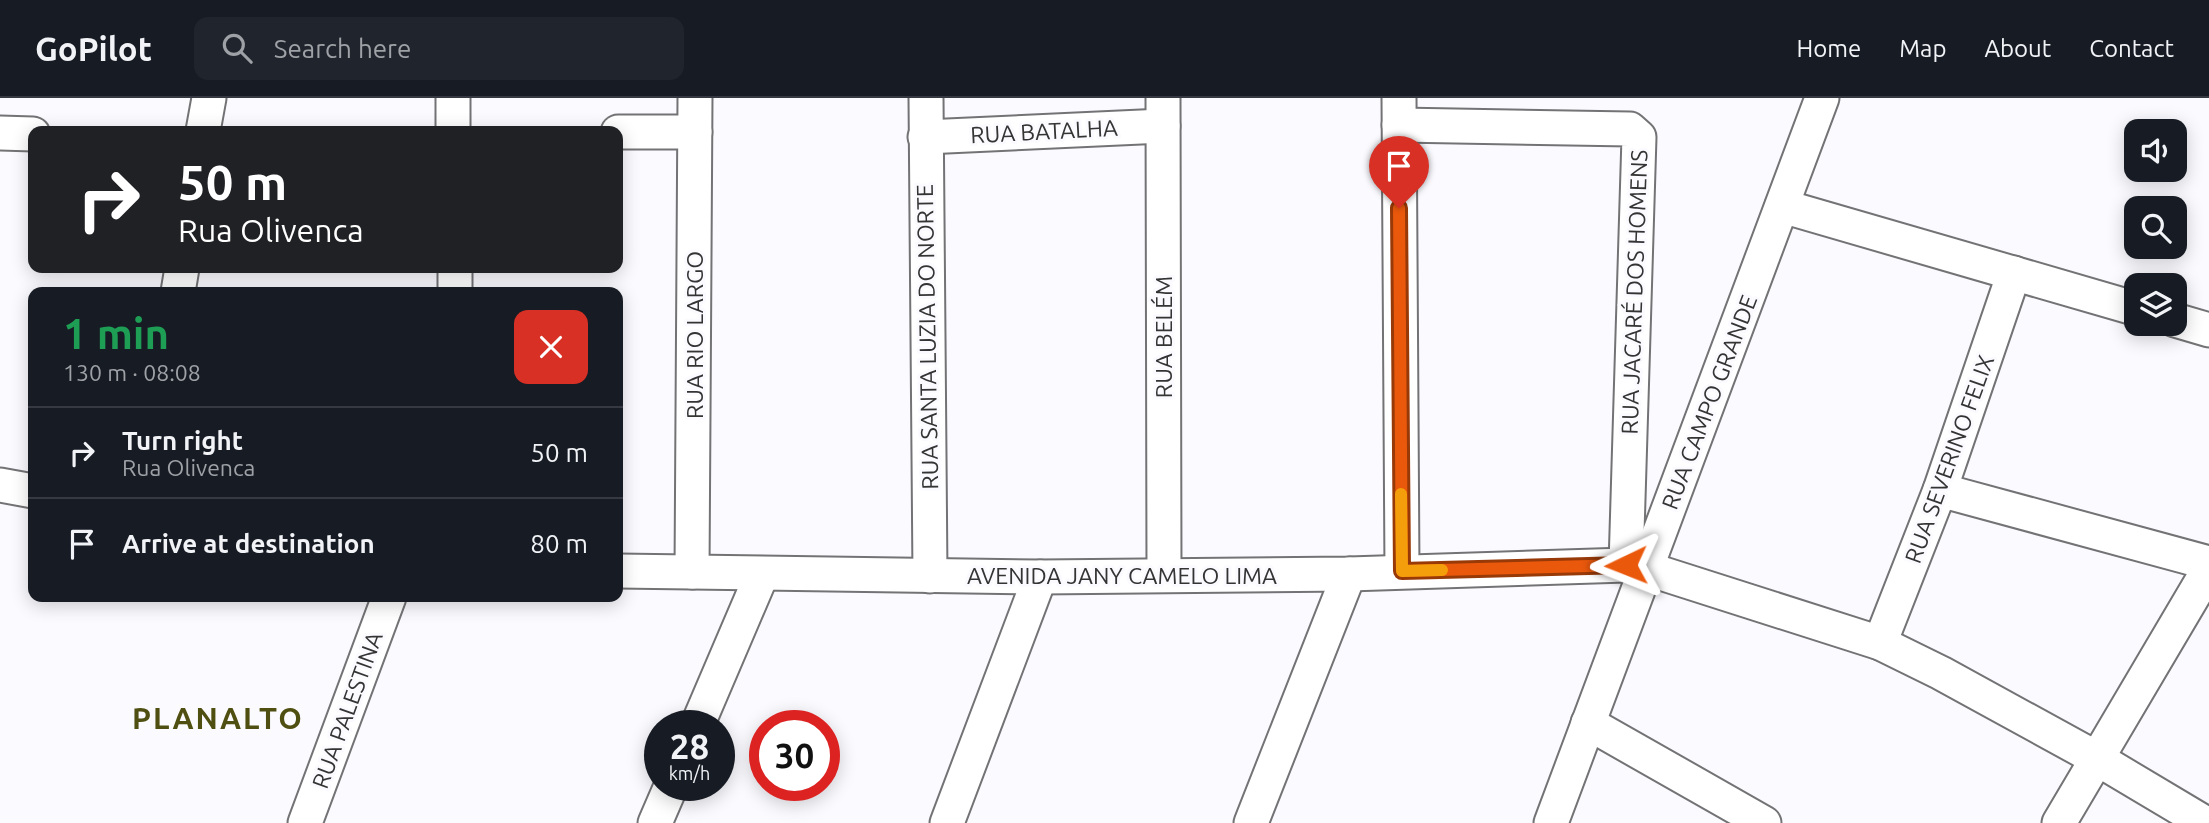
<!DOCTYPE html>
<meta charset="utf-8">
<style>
body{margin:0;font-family:Ubuntu,sans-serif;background:#20242c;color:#f1f3f6;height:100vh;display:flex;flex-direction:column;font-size:26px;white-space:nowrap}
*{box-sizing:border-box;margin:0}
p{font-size:23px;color:#9ea1a6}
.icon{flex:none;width:38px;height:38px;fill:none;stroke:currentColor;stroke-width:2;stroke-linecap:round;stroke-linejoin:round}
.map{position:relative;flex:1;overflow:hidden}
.details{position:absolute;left:28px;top:189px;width:595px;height:315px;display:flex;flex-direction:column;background:#171b24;border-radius:14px;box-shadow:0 4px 18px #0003}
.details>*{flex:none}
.top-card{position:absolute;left:28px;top:28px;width:595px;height:147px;border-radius:14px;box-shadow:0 4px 18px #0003;background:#202124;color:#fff;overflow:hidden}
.buttons{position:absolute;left:2124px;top:21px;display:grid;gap:14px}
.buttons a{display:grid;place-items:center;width:63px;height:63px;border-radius:14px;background:#171b24;box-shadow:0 4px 18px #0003;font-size:35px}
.speed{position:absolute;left:644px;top:612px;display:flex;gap:14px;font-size:35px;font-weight:700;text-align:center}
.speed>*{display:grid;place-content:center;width:91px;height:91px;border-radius:50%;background:#171b24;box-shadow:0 4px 18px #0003;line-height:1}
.speed small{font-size:18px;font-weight:400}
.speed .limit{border:10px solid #d22;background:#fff;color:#111}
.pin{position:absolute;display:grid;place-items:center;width:60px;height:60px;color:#fff;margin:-72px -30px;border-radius:50% 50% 50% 0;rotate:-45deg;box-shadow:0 0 7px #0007}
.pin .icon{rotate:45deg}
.me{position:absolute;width:77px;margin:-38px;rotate:268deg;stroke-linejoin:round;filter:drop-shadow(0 0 5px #0008)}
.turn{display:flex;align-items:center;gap:24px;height:147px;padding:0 35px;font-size:32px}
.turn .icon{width:91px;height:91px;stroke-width:2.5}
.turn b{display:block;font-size:49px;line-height:60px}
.round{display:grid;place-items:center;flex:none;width:74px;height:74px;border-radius:14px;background:#20242c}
.head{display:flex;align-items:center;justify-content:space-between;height:119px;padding:0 35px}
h1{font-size:42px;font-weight:600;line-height:52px;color:#1e9e55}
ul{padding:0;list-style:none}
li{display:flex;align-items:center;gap:21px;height:91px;padding:0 35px;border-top:2px solid #363941}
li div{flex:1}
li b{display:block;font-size:26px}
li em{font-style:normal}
header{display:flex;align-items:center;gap:42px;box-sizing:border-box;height:98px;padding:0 35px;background:#171b24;border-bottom:2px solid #363941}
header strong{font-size:33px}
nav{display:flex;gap:38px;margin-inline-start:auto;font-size:24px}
.search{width:490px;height:63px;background:#20242c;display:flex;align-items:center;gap:18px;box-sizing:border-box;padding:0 24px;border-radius:14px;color:#9ea1a6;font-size:26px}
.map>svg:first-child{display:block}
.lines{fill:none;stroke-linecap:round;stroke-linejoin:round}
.street-casing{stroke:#737376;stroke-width:37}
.street{stroke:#fff;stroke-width:33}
.route-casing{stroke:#983908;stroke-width:18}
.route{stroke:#ea580c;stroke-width:12}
.slow{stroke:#f59e0b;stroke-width:12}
.labels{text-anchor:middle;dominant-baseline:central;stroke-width:6;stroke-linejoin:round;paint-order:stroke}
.street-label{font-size:23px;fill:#343435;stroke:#fbfbff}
.district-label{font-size:30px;font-weight:bold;letter-spacing:2px;fill:#4f4f11;stroke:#fbfbff}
</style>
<header>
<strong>GoPilot</strong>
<div class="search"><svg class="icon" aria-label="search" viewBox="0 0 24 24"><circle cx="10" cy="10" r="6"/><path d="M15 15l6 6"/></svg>Search here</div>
<nav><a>Home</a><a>Map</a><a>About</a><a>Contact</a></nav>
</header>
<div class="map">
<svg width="2209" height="725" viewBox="0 0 2209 725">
<rect width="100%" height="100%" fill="#fbfbff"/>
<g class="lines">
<defs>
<g id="street">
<polyline points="453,0 453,33"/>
<polyline points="926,0 930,478"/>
<polyline points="1163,0 1164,477"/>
<polyline points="1399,0 1402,473"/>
<polyline points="1399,27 1630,31 1639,39 1626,467"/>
<polyline points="203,33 209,0"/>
<polyline points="618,34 695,34"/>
<polyline points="0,35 33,36"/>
<polyline points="925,39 1163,28"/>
<polyline points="1782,108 2137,211"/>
<polyline points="455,170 455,194"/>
<polyline points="178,194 182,170"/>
<polyline points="2175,222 2209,232"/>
<polyline points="0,387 33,393"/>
<polyline points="1940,392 2209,465"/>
<polyline points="618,473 1040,479 1349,476 1626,467 1645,470 1880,545 1941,575 2096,660 2205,725"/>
<polyline points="692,474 695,0"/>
<polyline points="1880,545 1940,392 2014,175"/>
<polyline points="1588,625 1764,725"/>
<polyline points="697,628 762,476"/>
<polyline points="305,725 389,499"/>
<polyline points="655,725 671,688"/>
<polyline points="947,725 1040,479"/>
<polyline points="1251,725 1349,476"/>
<polyline points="1551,725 1822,0"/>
<polyline points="2059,725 2209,471"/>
</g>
</defs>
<use href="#street" class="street-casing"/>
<use href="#street" class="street"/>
</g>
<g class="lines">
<defs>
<polyline id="route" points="1399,110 1402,473 1626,467"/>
</defs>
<use href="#route" class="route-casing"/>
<use href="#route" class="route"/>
<polyline class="slow" points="1401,396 1402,473 1442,472"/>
</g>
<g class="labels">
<g class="street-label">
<text transform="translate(1044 33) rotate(-3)">RUA BATALHA</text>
<text transform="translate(1634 194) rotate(-88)">RUA JACARÉ DOS HOMENS</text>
<text transform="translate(694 237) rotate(-90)">RUA RIO LARGO</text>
<text transform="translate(927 239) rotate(-91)">RUA SANTA LUZIA DO NORTE</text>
<text transform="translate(1163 239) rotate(-90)">RUA BELÉM</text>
<text transform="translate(1709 304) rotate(-69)">RUA CAMPO GRANDE</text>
<text transform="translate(1949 361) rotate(-70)">RUA SEVERINO FELIX</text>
<text x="1122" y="477">AVENIDA JANY CAMELO LIMA</text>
<text transform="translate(347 612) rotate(-70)">RUA PALESTINA</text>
</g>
<g class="district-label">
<text x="218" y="620">PLANALTO</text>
</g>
</g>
</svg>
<div class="buttons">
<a><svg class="icon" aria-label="sound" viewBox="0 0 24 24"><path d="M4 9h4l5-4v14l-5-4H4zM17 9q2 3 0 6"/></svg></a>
<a><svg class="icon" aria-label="search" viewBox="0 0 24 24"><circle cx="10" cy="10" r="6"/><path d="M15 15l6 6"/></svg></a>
<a><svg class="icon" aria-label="layers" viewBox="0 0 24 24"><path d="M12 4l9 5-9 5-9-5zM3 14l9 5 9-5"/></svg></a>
</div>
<div class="speed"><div>28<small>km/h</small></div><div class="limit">30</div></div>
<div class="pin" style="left:1399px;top:110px;background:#d93025"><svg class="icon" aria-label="arrive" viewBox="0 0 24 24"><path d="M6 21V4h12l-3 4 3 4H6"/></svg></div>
<svg class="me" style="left:1626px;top:467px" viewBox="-20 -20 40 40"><path d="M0-17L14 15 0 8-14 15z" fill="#ea580c" stroke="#fff" stroke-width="4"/></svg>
<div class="top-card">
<div class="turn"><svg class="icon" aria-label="right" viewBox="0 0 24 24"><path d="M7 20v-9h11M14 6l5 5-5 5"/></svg><div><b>50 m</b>Rua Olivenca</div></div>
</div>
<section class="details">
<div class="head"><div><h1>1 min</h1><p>130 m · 08:08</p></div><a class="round" style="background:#d93025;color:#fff"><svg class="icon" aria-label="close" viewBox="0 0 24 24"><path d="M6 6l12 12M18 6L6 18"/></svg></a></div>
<ul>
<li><svg class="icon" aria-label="right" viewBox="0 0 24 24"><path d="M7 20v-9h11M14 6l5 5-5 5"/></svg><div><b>Turn right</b><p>Rua Olivenca</p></div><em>50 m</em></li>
<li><svg class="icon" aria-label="arrive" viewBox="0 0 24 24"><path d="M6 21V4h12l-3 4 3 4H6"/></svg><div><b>Arrive at destination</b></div><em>80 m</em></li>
</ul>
</section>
</div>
